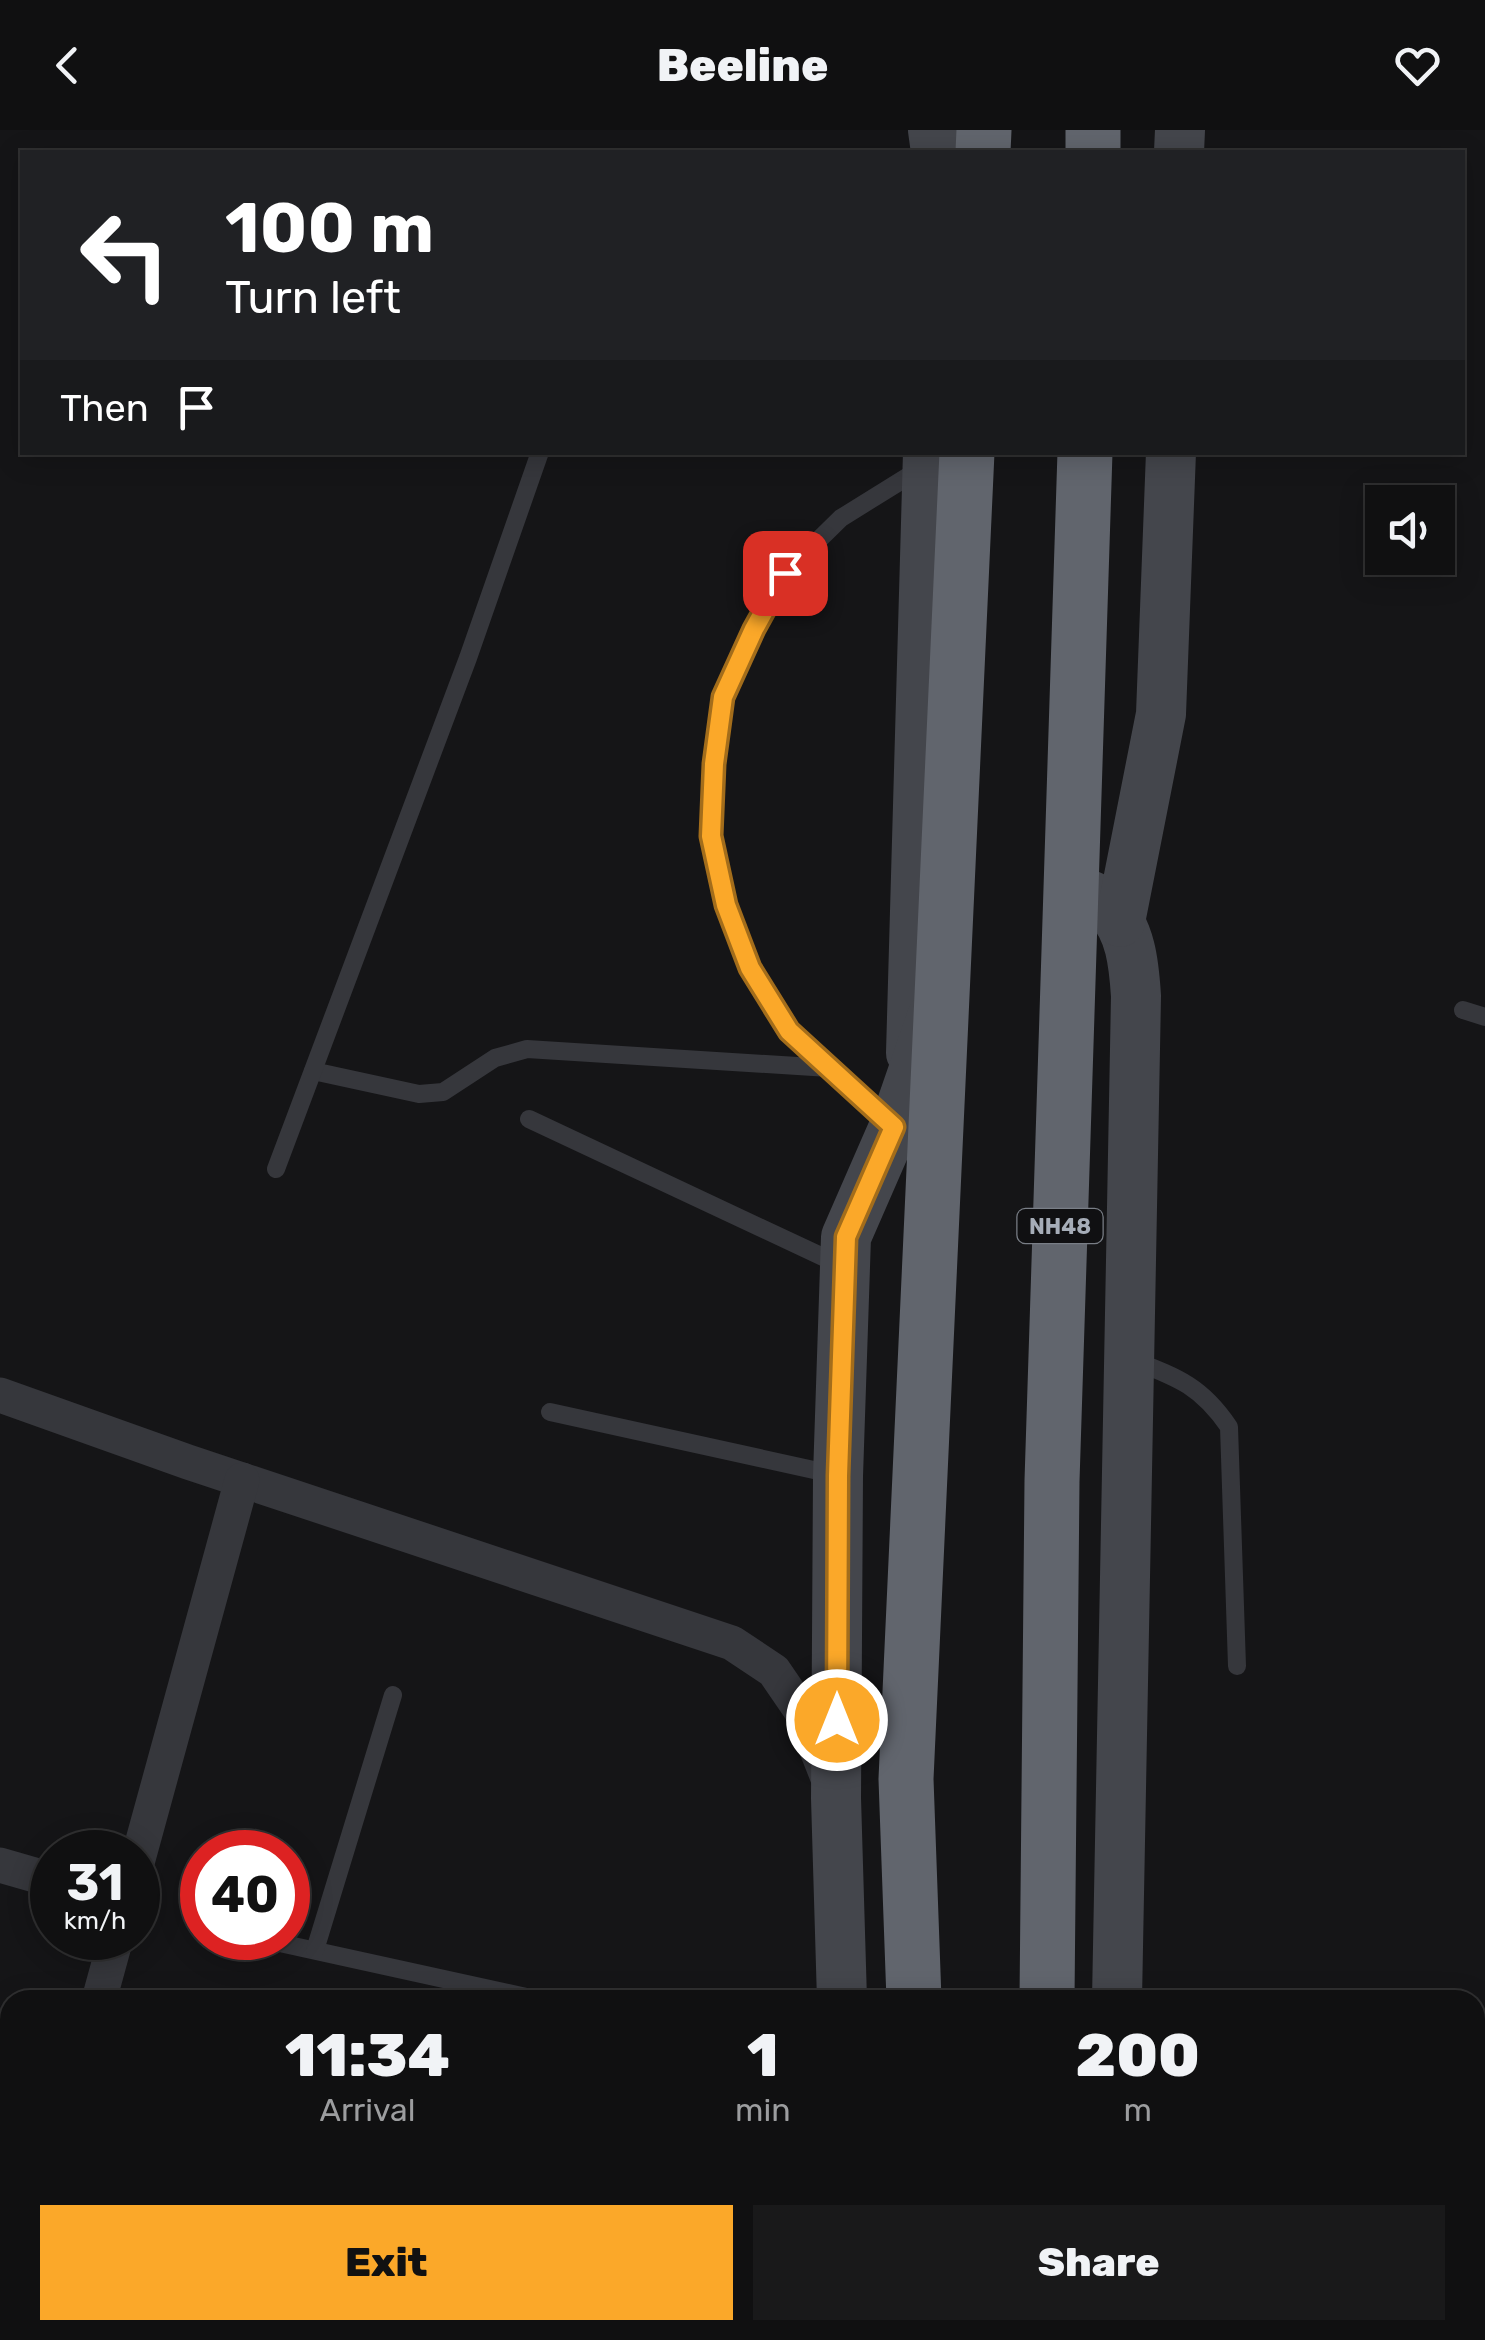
<!DOCTYPE html>
<style>
body{margin:0;font-family:Rubik,sans-serif;background:#19191a;color:#f1f3f6;height:100vh;display:flex;flex-direction:column;font-size:38px;white-space:nowrap}
*{box-sizing:border-box;margin:0}
p{font-size:32px;color:#9c9d9f}
.icon{flex:none;width:55px;height:55px;fill:none;stroke:currentColor;stroke-width:2;stroke-linecap:round;stroke-linejoin:round}
.map{position:relative;flex:1;overflow:hidden}
.sheet{position:absolute;left:0px;top:1860px;width:1485px;height:350px;display:flex;flex-direction:column;background:#101011;border-radius:30px 30px 0 0;box-shadow:0 5px 25px #0003,0 0 0 2px #303031}
.sheet>*{flex:none}
.hud{position:absolute;left:20px;top:20px;width:1445px;height:305px;border-radius:0px;box-shadow:0 5px 25px #0003,0 0 0 2px #303031;background:#202124;color:#fff;overflow:hidden}
.controls{position:absolute;left:1365px;top:355px;display:grid;gap:20px}
.controls a{display:grid;place-items:center;width:90px;height:90px;border-radius:0px;background:#101011;box-shadow:0 5px 25px #0003,0 0 0 2px #303031;font-size:50px}
.speed{position:absolute;left:30px;top:1700px;display:flex;gap:20px;font-size:50px;font-weight:700;text-align:center}
.speed>*{display:grid;place-content:center;width:130px;height:130px;border-radius:50%;background:#101011;box-shadow:0 5px 25px #0003,0 0 0 2px #303031;line-height:1}
.speed small{font-size:25px;font-weight:400}
.speed .limit{border:15px solid #d22;background:#fff;color:#111}
.pin{position:absolute;display:grid;place-items:center;width:85px;height:85px;color:#fff;margin:-42px;border-radius:20px;box-shadow:0 5px 15px #0006}
.me{position:absolute;width:110px;margin:-55px;rotate:0deg;stroke-linejoin:round;filter:drop-shadow(0 0 8px #0008)}
.turn{display:flex;align-items:center;gap:35px;height:210px;padding:0 40px;font-size:45px}
.turn .icon{width:130px;height:130px;stroke-width:2.5}
.turn b{display:block;font-size:70px;line-height:85px}
.then{display:flex;align-items:center;height:95px;padding:0 40px;background:#0003;gap:20px;font-size:38px}
.eta{display:flex;justify-content:space-evenly;align-items:center;height:170px;text-align:center}
.eta b{font-size:60px;font-weight:800;line-height:70px}
.primary-button{display:flex;gap:20px;margin-top:auto;padding:20px 40px}
.primary-button a{flex:1;height:115px;border-radius:0px;background:#fba829;color:#111;font-size:40px;font-weight:800;line-height:115px;text-align:center}
.primary-button a+a{background:#19191a;color:#f1f3f6}
header{display:flex;justify-content:space-between;align-items:center;height:130px;padding:0 40px;background:#101011;font-size:45px;font-weight:800}
.map>svg:first-child{display:block}
.lines{fill:none;stroke-linecap:round;stroke-linejoin:round}
.lane{stroke:#36373c;stroke-width:18}
.street{stroke:#36373c;stroke-width:35}
.secondary{stroke:#44464c;stroke-width:50}
.highway{stroke:#61656d;stroke-width:55}
.route-casing{stroke:#a36d1b;stroke-width:25}
.route{stroke:#fba829;stroke-width:18}
.labels{text-anchor:middle;dominant-baseline:central;stroke-width:10;stroke-linejoin:round;paint-order:stroke}
.shield{fill:#101012;stroke:#797e86;stroke-width:2.5}
.shield-label{font-size:22px;font-weight:bold;fill:#a6adb8}
</style>
<header><svg class="icon" aria-label="back" viewBox="0 0 24 24"><path d="M15 5l-7 7 7 7"/></svg>Beeline<svg class="icon" aria-label="heart" viewBox="0 0 24 24"><path d="M12 20l-8-8c-3-5 5-10 8-4 3-6 11-1 8 4z"/></svg></header>
<div class="map">
<svg width="1485" height="2210" viewBox="0 0 1485 2210">
<rect width="100%" height="100%" fill="#151517"/>
<g class="lines">
<g class="lane">
<polyline points="1463,880 1485,887"/>
<polyline points="313,941 419,964 443,962 495,928 527,919 829,938"/>
<polyline points="529,989 840,1135"/>
<polyline points="890,993 789,901 750,837 726,775 711,706 714,634 723,567 754,499 785,443 841,388 920,339"/>
<polyline points="276,1039 468,528 540,322"/>
<path d="M1135 1231C1179 1248 1202 1257 1229 1297L1237 1536"/>
<polyline points="550,1282 832,1344"/>
<polyline points="257,1808 540,1870"/>
<polyline points="315,1820 393,1565"/>
<polyline points="468,2200 521,2210"/>
<polyline points="1227,2200 1227,2210"/>
</g>
<g class="street">
<polyline points="0,1265 188,1332 732,1513 774,1541 802,1582 828,1648"/>
<polyline points="138,1729 242,1350"/>
<polyline points="0,1735 52,1750"/>
<polyline points="99,1870 116,1808"/>
<polyline points="5,2210 10,2193"/>
</g>
<g class="secondary">
<polyline points="933,0 936,22"/>
<polyline points="1179,22 1180,0"/>
<path d="M1071 757C1082 762 1098 767 1107 776 1131 799 1134 835 1136 866L1117 1870"/>
<polyline points="1120,792 1161,584 1171,322"/>
<polyline points="911,923 928,322"/>
<polyline points="842,1870 836,1668 838,1346 846,1107 894,997 932,887"/>
<polyline points="851,2200 852,2210"/>
<polyline points="1124,2200 1124,2210"/>
</g>
<g class="highway">
<polyline points="983,22 984,0"/>
<polyline points="1093,22 1093,0"/>
<polyline points="914,1870 906,1649 967,322"/>
<polyline points="1047,1870 1052,1351 1085,322"/>
<polyline points="926,2200 927,2210"/>
<polyline points="1043,2210 1043,2200"/>
</g>
</g>
<g class="lines">
<defs>
<polyline id="route" points="785,443 754,499 723,567 714,634 711,706 726,775 750,838 789,901 894,997 846,1107 838,1346 837,1590"/>
</defs>
<use href="#route" class="route-casing"/>
<use href="#route" class="route"/>
</g>
<g class="labels">
<rect class="shield" x="1017.5" y="1079" width="85" height="34" rx="8"/>
<g class="shield-label">
<text x="1060" y="1096">NH48</text>
</g>
</g>
</svg>
<div class="controls">
<a><svg class="icon" aria-label="sound" viewBox="0 0 24 24"><path d="M4 9h4l5-4v14l-5-4H4zM17 9q2 3 0 6"/></svg></a>
</div>
<div class="speed"><div>31<small>km/h</small></div><div class="limit">40</div></div>
<div class="pin" style="left:785px;top:443px;background:#d93025"><svg class="icon" aria-label="arrive" viewBox="0 0 24 24"><path d="M6 21V4h12l-3 4 3 4H6"/></svg></div>
<svg class="me" style="left:837px;top:1590px" viewBox="-20 -20 40 40"><circle r="17" fill="#fba829" stroke="#fff" stroke-width="3"/><path d="M0-11L8 9 0 5-8 9z" fill="#fff"/></svg>
<div class="hud">
<div class="turn"><svg class="icon" aria-label="left" viewBox="0 0 24 24"><path d="M17 20v-9H6M10 6l-5 5 5 5"/></svg><div><b>100 m</b>Turn left</div></div>
<div class="then">Then<svg class="icon" aria-label="arrive" viewBox="0 0 24 24"><path d="M6 21V4h12l-3 4 3 4H6"/></svg></div>
</div>
<section class="sheet">
<div class="eta">
<div><b>11:34</b><p>Arrival</p></div>
<div><b>1</b><p>min</p></div>
<div><b>200</b><p>m</p></div>
</div>
<div class="primary-button"><a>Exit</a><a>Share</a></div>
</section>
</div>
